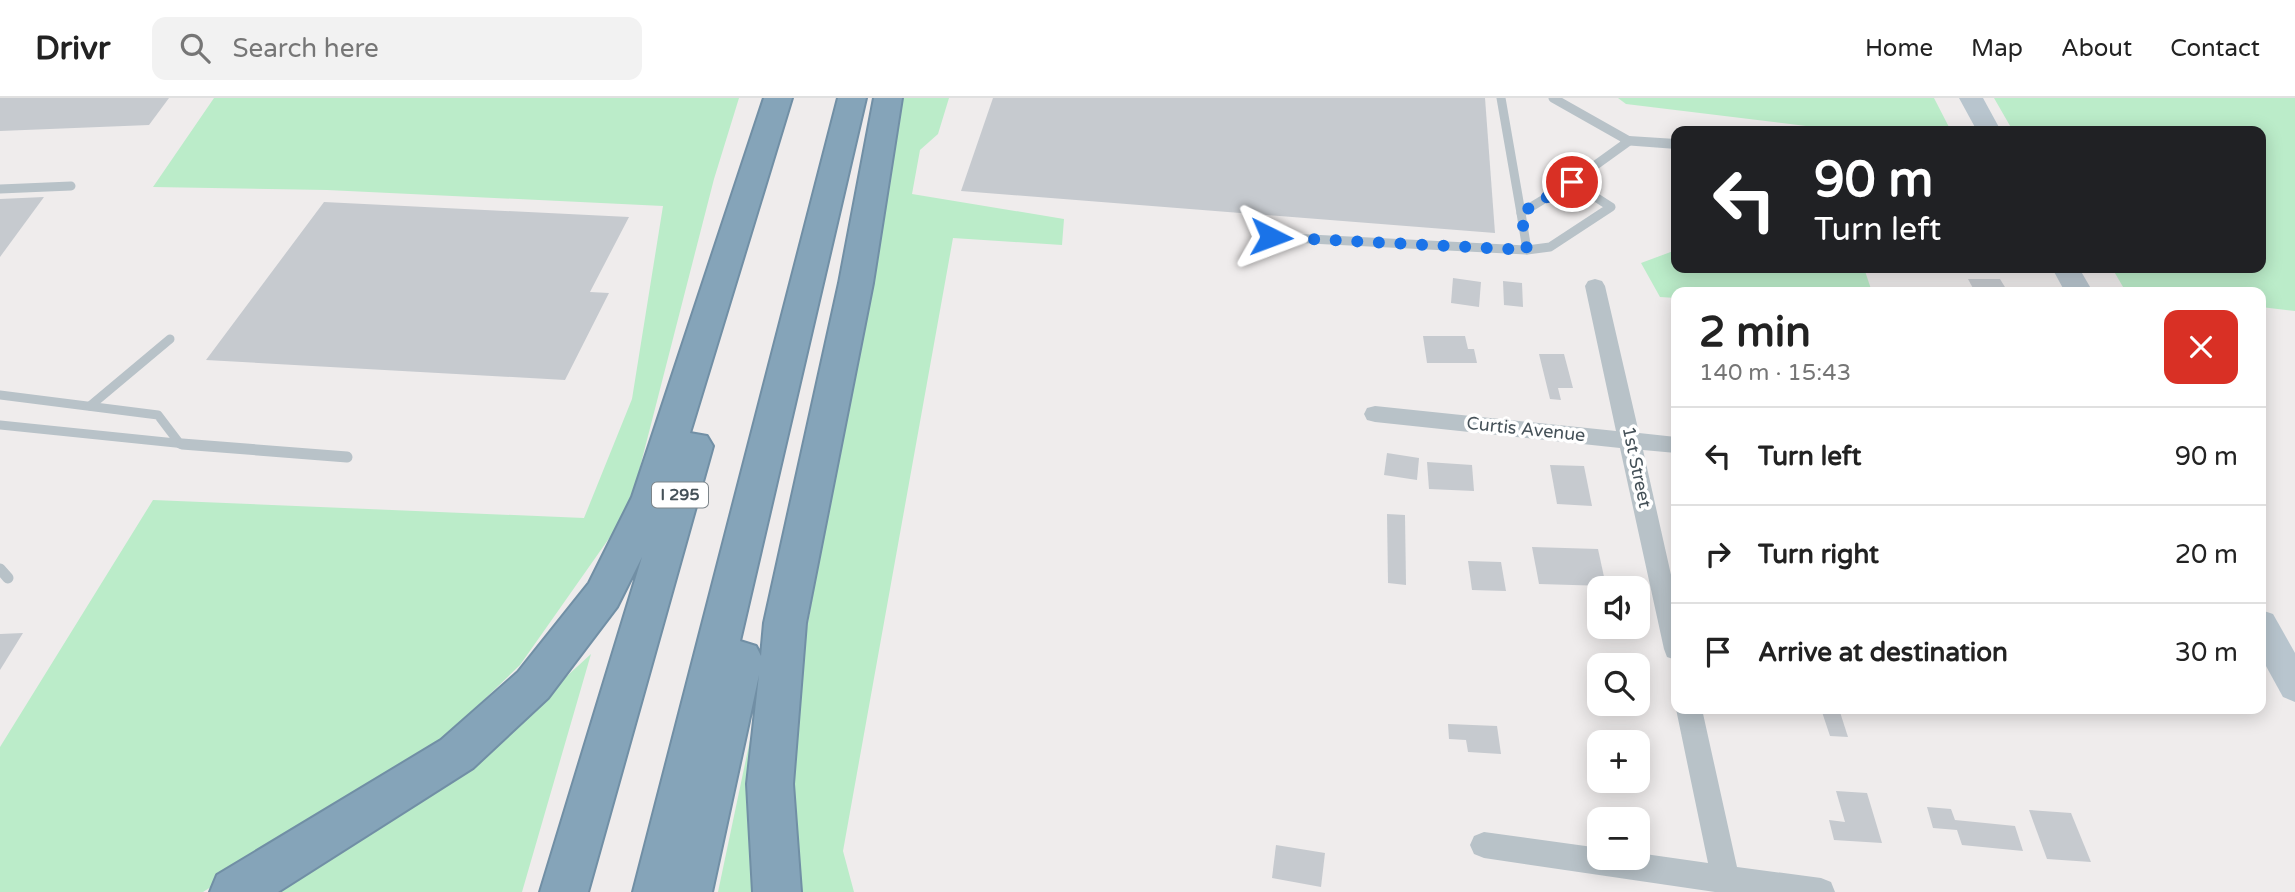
<!DOCTYPE html>
<meta charset="utf-8">
<style>
body{margin:0;font-family:"Varela Round",sans-serif;background:#f2f2f2;color:#222;height:100vh;display:flex;flex-direction:column;font-size:26px;white-space:nowrap}
*{box-sizing:border-box;margin:0}
p{font-size:23px;color:#767676}
.icon{flex:none;width:38px;height:38px;fill:none;stroke:currentColor;stroke-width:2;stroke-linecap:round;stroke-linejoin:round}
.map{position:relative;flex:1;overflow:hidden}
.details{position:absolute;left:1671px;top:189px;width:595px;height:427px;display:flex;flex-direction:column;background:#fff;border-radius:14px;box-shadow:0 4px 18px #0003}
.details>*{flex:none}
.hud{position:absolute;left:1671px;top:28px;width:595px;height:147px;border-radius:14px;box-shadow:0 4px 18px #0003;background:#202124;color:#fff;overflow:hidden}
.buttons{position:absolute;left:1587px;top:478px;display:grid;gap:14px}
.buttons a{display:grid;place-items:center;width:63px;height:63px;border-radius:14px;background:#fff;box-shadow:0 4px 18px #0003;font-size:35px}
.pin{position:absolute;display:grid;place-items:center;width:60px;height:60px;color:#fff;margin:-30px;border:4px solid #fff;border-radius:50%;box-shadow:0 2px 7px #0007}
.me{position:absolute;width:77px;margin:-38px;rotate:93deg;stroke-linejoin:round;filter:drop-shadow(0 0 5px #0008)}
.turn{display:flex;align-items:center;gap:24px;height:147px;padding:0 28px;font-size:32px}
.turn .icon{width:91px;height:91px;stroke-width:2.5}
.turn b{display:block;font-size:49px;line-height:60px}
.round{display:grid;place-items:center;flex:none;width:74px;height:74px;border-radius:14px;background:#f2f2f2}
.overview{display:flex;align-items:center;justify-content:space-between;height:119px;padding:0 28px}
h1{font-size:42px;font-weight:800;line-height:52px}
ul{padding:0;list-style:none}
li{display:flex;align-items:center;gap:21px;height:98px;padding:0 28px;border-top:2px solid #e0e0e0}
li div{flex:1}
li b{display:block;font-size:26px}
li em{font-style:normal}
header{display:flex;align-items:center;gap:42px;box-sizing:border-box;height:98px;padding:0 35px;background:#fff;border-bottom:2px solid #e0e0e0}
header strong{font-size:33px}
nav{display:flex;gap:38px;margin-inline-start:auto;font-size:24px}
.search{width:490px;height:63px;background:#f2f2f2;display:flex;align-items:center;gap:18px;box-sizing:border-box;padding:0 24px;border-radius:14px;color:#767676;font-size:26px}
.map>svg:first-child{display:block}
.green{fill:#bbecc9}
.building{fill:#c6cacf}
.lines{fill:none;stroke-linecap:round;stroke-linejoin:round}
.motorway-casing{stroke:#718fa5;stroke-width:4}
.service-far1{stroke:#b8c2c8;stroke-width:9}
.service{stroke:#b8c2c8;stroke-width:11}
.minor{fill:#b8c2c8;fill-rule:evenodd}
.secondary{fill:#b8c5ce;fill-rule:evenodd}
.motorway{fill:#85a4b9;fill-rule:evenodd}
.route{stroke:#1a73e8;stroke-width:12;stroke-dasharray:0 21.6}
.labels{text-anchor:middle;dominant-baseline:central;stroke-width:7;stroke-linejoin:round;paint-order:stroke}
.shield{fill:#fff;stroke:#7d858a;stroke-width:2}
.shield-label{font-size:16px;font-weight:bold;fill:#455158}
.street-label{font-size:18px;fill:#455158;stroke:#fff}
</style>
<header>
<strong>Drivr</strong>
<div class="search"><svg class="icon" aria-label="search" viewBox="0 0 24 24"><circle cx="10" cy="10" r="6"/><path d="M15 15l6 6"/></svg>Search here</div>
<nav><a>Home</a><a>Map</a><a>About</a><a>Contact</a></nav>
</header>
<div class="map">
<svg width="2295" height="794" viewBox="0 0 2295 794">
<rect width="100%" height="100%" fill="#efecec"/>
<g class="green">
<polygon points="214,0 739,0 714,81 629,412 520,567 440,644 203,794 0,794 0,649 153,402 584,420 632,301 663,108 327,92 153,89"/>
<polygon points="900,0 949,0 938,36 920,52 912,96 1064,121 1062,147 953,140 843,753 854,794 798,794 792,616"/>
<polygon points="1618,0 1934,0 1951,33 1823,33 1822,30 1626,6"/>
<polygon points="1994,0 2295,0 2295,213 2261,209 2261,194 2126,194 2112,170 2261,170 2261,33 2013,33"/>
<polygon points="1676,152 1676,170 1864,170 1872,194 1676,194 1676,200 1660,199 1641,165"/>
<polygon points="591,556 522,794 265,794 531,611"/>
<polygon points="750,642 752,794 718,794"/>
</g>
<g class="building">
<polygon points="0,0 169,0 149,27 0,33"/>
<polygon points="993,0 1485,0 1495,135 961,93"/>
<polygon points="44,99 0,159 0,101"/>
<polygon points="324,104 629,119 590,194 609,195 565,282 206,262"/>
<polygon points="1453,180 1481,184 1479,209 1451,205"/>
<polygon points="1968,181 2000,181 2008,194 1975,194"/>
<polygon points="1503,183 1522,185 1523,209 1504,207"/>
<polygon points="1423,238 1465,238 1468,251 1474,251 1477,265 1427,265"/>
<polygon points="1539,256 1564,256 1573,290 1558,290 1561,302 1550,301"/>
<polygon points="1387,355 1419,360 1417,382 1384,377"/>
<polygon points="1427,364 1472,367 1474,393 1429,391"/>
<polygon points="1550,367 1584,368 1592,408 1557,406"/>
<polygon points="1387,416 1405,417 1406,487 1388,485"/>
<polygon points="1532,449 1598,451 1606,488 1539,486"/>
<polygon points="1468,463 1501,464 1506,493 1472,492"/>
<polygon points="23,535 0,572 0,536"/>
<polygon points="1821,611 1839,611 1848,639 1830,638"/>
<polygon points="1448,626 1497,628 1501,656 1468,654 1466,642 1449,641"/>
<polygon points="1594,636 1638,639 1639,644 1600,644 1598,663"/>
<polygon points="1638,649 1646,688 1599,685 1638,682"/>
<polygon points="1836,693 1867,695 1882,745 1834,742 1829,722 1845,724"/>
<polygon points="1927,709 1951,711 1955,722 2015,728 2023,753 1962,747 1957,732 1933,730"/>
<polygon points="2029,712 2071,715 2091,764 2047,761"/>
<polygon points="1276,747 1325,755 1321,789 1272,780"/>
</g>
<g class="lines">
<defs>
<g id="motorway">
<polygon points="764,0 792,0 690,335 707,338 713,348 588,794 540,794 642,459 617,509 548,600 473,670 278,794 210,794 217,777 441,642 518,574 589,485 632,399"/>
<polygon points="838,0 866,0 740,543 756,548 761,558 764,525 839,185 874,0 902,0 873,185 806,525 793,686 801,794 753,794 747,686 759,577 712,794 633,794"/>
</g>
</defs>
<use href="#motorway" class="motorway-casing"/>
<g class="service-far1">
<polyline points="1501,0 1521,115 1572,84 1629,43 1553,0"/>
<polyline points="0,91 71,88"/>
<polyline points="1271,139 1527,152 1521,115"/>
<polyline points="1527,152 1550,149 1611,109 1572,84"/>
<polyline points="0,297 158,317 180,346"/>
<polyline points="90,308 170,241"/>
<polyline points="0,327 205,348"/>
</g>
<g class="service">
<polyline points="182,346 347,359"/>
<polyline points="0,471 8,480"/>
</g>
<g class="minor">
<polygon points="1629,38 1676,41 1676,51 1623,47 1620,43"/>
<polygon points="1595,181 1602,183 1605,188 1639,335 1676,339 1676,355 1643,352 1676,499 1676,562 1667,559 1664,551 1620,350 1375,324 1367,322 1364,316 1367,310 1375,308 1616,333 1585,188 1588,183"/>
<polygon points="1676,611 1702,611 1737,769 1821,780 1831,784 1835,794 1715,794 1484,760 1474,756 1470,747 1474,738 1484,734 1600,750 1600,760 1638,760 1638,755 1708,765"/>
</g>
<g class="secondary">
<polygon points="1959,0 1983,0 2001,33 1977,33"/>
<polygon points="2052,170 2079,170 2093,194 2065,194"/>
<polygon points="2261,512 2273,516 2295,555 2295,604 2283,599 2261,559"/>
</g>
<use href="#motorway" class="motorway"/>
</g>
<g class="lines">
<polyline class="route" points="1271,139 1527,152 1521,115 1572,84"/>
</g>
<g class="labels">
<rect class="shield" x="652" y="384.5" width="56" height="25" rx="5"/>
<g class="shield-label">
<text x="680" y="397">I 295</text>
</g>
<g class="street-label">
<text transform="translate(1526 331) rotate(6)">Curtis Avenue</text>
<text transform="translate(1637 369) rotate(78)">1st Street</text>
</g>
</g>
</svg>
<div class="buttons">
<a><svg class="icon" aria-label="sound" viewBox="0 0 24 24"><path d="M4 9h4l5-4v14l-5-4H4zM17 9q2 3 0 6"/></svg></a>
<a><svg class="icon" aria-label="search" viewBox="0 0 24 24"><circle cx="10" cy="10" r="6"/><path d="M15 15l6 6"/></svg></a>
<a>+</a>
<a>−</a>
</div>
<div class="pin" style="left:1572px;top:84px;background:#d93025"><svg class="icon" aria-label="arrive" viewBox="0 0 24 24"><path d="M6 21V4h12l-3 4 3 4H6"/></svg></div>
<svg class="me" style="left:1271px;top:139px" viewBox="-20 -20 40 40"><path d="M0-17L14 15 0 8-14 15z" fill="#1a73e8" stroke="#fff" stroke-width="4"/></svg>
<div class="hud">
<div class="turn"><svg class="icon" aria-label="left" viewBox="0 0 24 24"><path d="M17 20v-9H6M10 6l-5 5 5 5"/></svg><div><b>90 m</b>Turn left</div></div>
</div>
<section class="details">
<div class="overview"><div><h1>2 min</h1><p>140 m · 15:43</p></div><a class="round" style="background:#d93025;color:#fff"><svg class="icon" aria-label="close" viewBox="0 0 24 24"><path d="M6 6l12 12M18 6L6 18"/></svg></a></div>
<ul>
<li><svg class="icon" aria-label="left" viewBox="0 0 24 24"><path d="M17 20v-9H6M10 6l-5 5 5 5"/></svg><div><b>Turn left</b></div><em>90 m</em></li>
<li><svg class="icon" aria-label="right" viewBox="0 0 24 24"><path d="M7 20v-9h11M14 6l5 5-5 5"/></svg><div><b>Turn right</b></div><em>20 m</em></li>
<li><svg class="icon" aria-label="arrive" viewBox="0 0 24 24"><path d="M6 21V4h12l-3 4 3 4H6"/></svg><div><b>Arrive at destination</b></div><em>30 m</em></li>
</ul>
</section>
</div>
